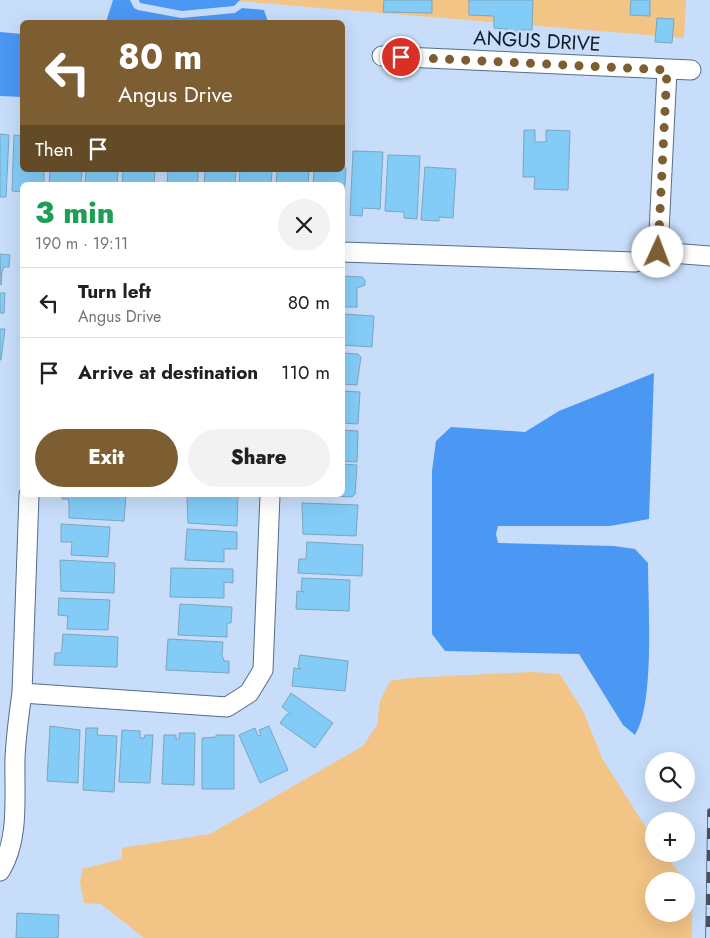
<!DOCTYPE html>
<meta charset="utf-8">
<style>
body{margin:0;font-family:Jost,sans-serif;background:#f2f2f2;color:#202124;height:100vh;display:flex;flex-direction:column;font-size:19px;white-space:nowrap}
*{box-sizing:border-box;margin:0}
p{font-size:16px;color:#757577}
.icon{flex:none;width:28px;height:28px;fill:none;stroke:currentColor;stroke-width:2;stroke-linecap:round;stroke-linejoin:round}
.map{position:relative;flex:1;overflow:hidden}
.sheet{position:absolute;left:20px;top:182px;width:325px;height:315px;display:flex;flex-direction:column;background:#fff;border-radius:8px;box-shadow:0 5px 20px #0002}
.sheet>*{flex:none}
.banner{position:absolute;left:20px;top:20px;width:325px;height:152px;border-radius:8px;box-shadow:0 5px 20px #0002;background:#7c5e32;color:#fff;overflow:hidden}
.buttons{position:absolute;left:645px;top:752px;display:grid;gap:10px}
.buttons a{display:grid;place-items:center;width:50px;height:50px;border-radius:50%;background:#fff;box-shadow:0 5px 20px #0002;font-size:25px}
.pin{position:absolute;display:grid;place-items:center;width:42px;height:42px;color:#fff;margin:-21px;border:2px solid #fff;border-radius:50%;box-shadow:0 1px 5px #0007}
.me{position:absolute;width:55px;margin:-28px;rotate:2deg;stroke-linejoin:round;filter:drop-shadow(0 0 4px #0008)}
.turn{display:flex;align-items:center;gap:18px;height:105px;padding:0 15px;font-size:22px}
.turn .icon{width:65px;height:65px;stroke-width:2.5}
.turn b{display:block;font-size:35px;line-height:42px}
.then{display:flex;align-items:center;height:48px;padding:0 15px;background:#0003;gap:10px;font-size:19px}
.round{display:grid;place-items:center;flex:none;width:52px;height:52px;border-radius:26px;background:#f2f2f2}
.head{display:flex;align-items:center;justify-content:space-between;height:85px;padding:0 15px}
h1{font-size:30px;font-weight:800;line-height:38px;color:#1e9e55}
.cta{display:flex;gap:10px;margin-top:auto;padding:10px 15px}
.cta a{flex:1;height:58px;border-radius:30px;background:#7c5e32;color:#fff;font-size:20px;font-weight:800;line-height:58px;text-align:center}
.cta a+a{background:#f2f2f2;color:#202124}
ul{padding:0;list-style:none}
li{display:flex;align-items:center;gap:15px;height:70px;padding:0 15px;border-top:1px solid #e0e0e0}
li div{flex:1}
li b{display:block;font-size:19px}
li em{font-style:normal}
.map>svg:first-child{display:block}
.green{fill:#f2c485}
.water{fill:#4b97f4}
.building{fill:#83ccf7;stroke:#7ca5be}
.lines{fill:none;stroke-linecap:round;stroke-linejoin:round}
.minor-casing{stroke:#556d8c;stroke-width:21}
.minor{stroke:#fff;stroke-width:19}
.rail-casing{stroke:#455264;stroke-width:5.5}
.rail{stroke:#c7ddf9;stroke-width:4;stroke-dasharray:11;stroke-linecap:butt}
.route{stroke:#7c5e32;stroke-width:9;stroke-dasharray:0 16.2}
.labels{text-anchor:middle;dominant-baseline:central;stroke-width:5;stroke-linejoin:round;paint-order:stroke}
.street-label{font-size:20px;fill:#0f1825;stroke:#c7ddf9}
</style>
<div class="map">
<svg width="710" height="938" viewBox="0 0 710 938">
<rect width="100%" height="100%" fill="#c7ddf9"/>
<g class="green">
<polygon points="225,0 686,0 684,38"/>
<polygon points="533,672 560,674 583,711 603,760 654,840 654,854 665,854 685,881 654,881 654,914 686,914 686,883 692,891 692,938 144,938 101,904 84,903 80,882 82,869 122,859 122,848 210,834 363,746 377,725 380,701 390,681 409,678"/>
</g>
<g class="water">
<polygon points="113,0 130,0 134,8 138,10 181,18 235,13 242,8 264,10 268,22 106,22"/>
<polygon points="139,0 240,0 234,6 182,11 140,3"/>
<polygon points="0,32 22,34 22,97 0,96"/>
<path d="M654 373 649 519 610 526H498L496 534 498 543 614 546 635 549 648 563C648 605 655 703 635 735L623 725 579 654 445 651 432 634V471L436 441 451 427 525 432 559 411Z"/>
</g>
<g class="building">
<polygon points="384,0 432,0 432,13 383,12"/>
<polygon points="469,0 533,0 532,30 519,30 519,42 506,41 507,29 494,28 494,16 469,15"/>
<polygon points="631,0 650,0 650,16 630,15"/>
<polygon points="657,18 674,19 672,43 655,42"/>
<polygon points="524,130 535,130 535,142 546,142 546,130 570,131 568,190 534,189 535,177 523,177"/>
<polygon points="0,134 9,135 6,197 0,197"/>
<polygon points="14,135 22,136 22,170 44,170 44,185 22,185 22,192 12,191"/>
<polygon points="353,151 383,152 380,209 363,208 362,216 350,215"/>
<polygon points="388,155 420,156 417,219 404,218 404,212 385,211"/>
<polygon points="342,167 346,168 343,215 342,185 313,185 314,170 342,170"/>
<polygon points="425,167 456,169 453,218 439,217 439,221 421,220"/>
<polygon points="50,170 82,170 81,185 49,185"/>
<polygon points="86,170 118,170 117,185 85,185"/>
<polygon points="123,170 155,170 154,185 122,185"/>
<polygon points="168,170 198,170 198,185 167,185"/>
<polygon points="205,170 236,170 235,185 204,185"/>
<polygon points="240,170 272,170 271,185 239,185"/>
<polygon points="277,170 309,170 308,185 276,185"/>
<polygon points="0,254 10,255 9,267 4,267 2,272 1,285"/>
<polygon points="342,276 362,277 365,280 365,285 357,288 357,307 342,307"/>
<polygon points="0,293 5,293 4,313 0,313"/>
<polygon points="342,314 374,316 372,347 342,345"/>
<polygon points="0,329 5,329 1,360 0,360"/>
<polygon points="342,353 358,354 361,357 357,385 342,384"/>
<polygon points="342,391 360,392 358,424 342,423"/>
<polygon points="342,430 358,431 357,462 342,461"/>
<polygon points="342,464 357,465 355,494 352,497 314,495 342,495"/>
<polygon points="62,495 126,495 124,521 69,518 69,504 68,499 62,499"/>
<polygon points="187,495 238,495 237,526 188,523"/>
<polygon points="302,503 358,505 356,536 303,534"/>
<polygon points="61,524 110,527 108,557 71,555 72,542 61,542"/>
<polygon points="187,529 237,532 237,549 224,549 224,562 185,560"/>
<polygon points="307,542 363,545 362,576 298,573 299,559 306,559"/>
<polygon points="60,560 115,563 114,593 61,591"/>
<polygon points="171,568 233,569 233,583 224,582 224,598 170,597"/>
<polygon points="302,578 350,580 349,611 296,609 297,591 304,592 301,590"/>
<polygon points="59,598 110,600 108,630 67,629 68,616 58,615"/>
<polygon points="180,604 232,607 231,623 227,623 227,637 178,635"/>
<polygon points="63,634 118,637 117,667 54,665 55,653 61,653 62,648"/>
<polygon points="168,639 223,642 222,655 224,661 229,661 229,673 166,670"/>
<polygon points="300,655 348,661 345,691 292,686 294,668 301,669 298,667"/>
<polygon points="291,693 333,723 315,748 280,723 287,714 291,714 282,707"/>
<polygon points="50,726 80,730 78,783 47,781"/>
<polygon points="269,726 288,770 260,783 239,735 255,728 258,736 261,735 259,730"/>
<polygon points="86,728 98,728 97,735 117,736 114,792 83,790"/>
<polygon points="122,730 140,731 140,738 144,738 145,735 153,735 150,783 119,782"/>
<polygon points="179,733 195,733 194,785 162,784 164,735 176,735 176,739 179,739"/>
<polygon points="216,735 234,735 234,789 202,789 202,738 216,737"/>
<polygon points="17,913 59,915 58,938 16,938"/>
</g>
<g class="lines">
<defs>
<g id="minor">
<polyline points="382,56 691,70"/>
<polyline points="667,70 658,252 710,256"/>
<polyline points="342,252 635,262 658,252"/>
<polyline points="29,495 22,693 227,707 249,693 263,670 270,495"/>
<path d="M0 871C20 839 14 795 15 758 16 736 19 714 22 693"/>
</g>
</defs>
<use href="#minor" class="minor-casing"/>
<use href="#minor" class="minor"/>
<defs>
<polyline id="rail" points="708,938 710,811"/>
</defs>
<use href="#rail" class="rail-casing"/>
<use href="#rail" class="rail"/>
</g>
<g class="lines">
<polyline class="route" points="401,57 667,70 658,252"/>
</g>
<g class="labels">
<g class="street-label">
<text transform="translate(537 41) rotate(3)">ANGUS DRIVE</text>
</g>
</g>
</svg>
<div class="buttons">
<a><svg class="icon" aria-label="search" viewBox="0 0 24 24"><circle cx="10" cy="10" r="6"/><path d="M15 15l6 6"/></svg></a>
<a>+</a>
<a>−</a>
</div>
<div class="pin" style="left:401px;top:57px;background:#d93025"><svg class="icon" aria-label="arrive" viewBox="0 0 24 24"><path d="M6 21V4h12l-3 4 3 4H6"/></svg></div>
<svg class="me" style="left:658px;top:252px" viewBox="-20 -20 40 40"><circle r="19" fill="#fff"/><path d="M0-13L10 11 0 6-10 11z" fill="#7c5e32"/></svg>
<div class="banner">
<div class="turn"><svg class="icon" aria-label="left" viewBox="0 0 24 24"><path d="M17 20v-9H6M10 6l-5 5 5 5"/></svg><div><b>80 m</b>Angus Drive</div></div>
<div class="then">Then<svg class="icon" aria-label="arrive" viewBox="0 0 24 24"><path d="M6 21V4h12l-3 4 3 4H6"/></svg></div>
</div>
<section class="sheet">
<div class="head"><div><h1>3 min</h1><p>190 m · 19:11</p></div><a class="round"><svg class="icon" aria-label="close" viewBox="0 0 24 24"><path d="M6 6l12 12M18 6L6 18"/></svg></a></div>
<ul>
<li><svg class="icon" aria-label="left" viewBox="0 0 24 24"><path d="M17 20v-9H6M10 6l-5 5 5 5"/></svg><div><b>Turn left</b><p>Angus Drive</p></div><em>80 m</em></li>
<li><svg class="icon" aria-label="arrive" viewBox="0 0 24 24"><path d="M6 21V4h12l-3 4 3 4H6"/></svg><div><b>Arrive at destination</b></div><em>110 m</em></li>
</ul>
<div class="cta"><a>Exit</a><a>Share</a></div>
</section>
</div>
